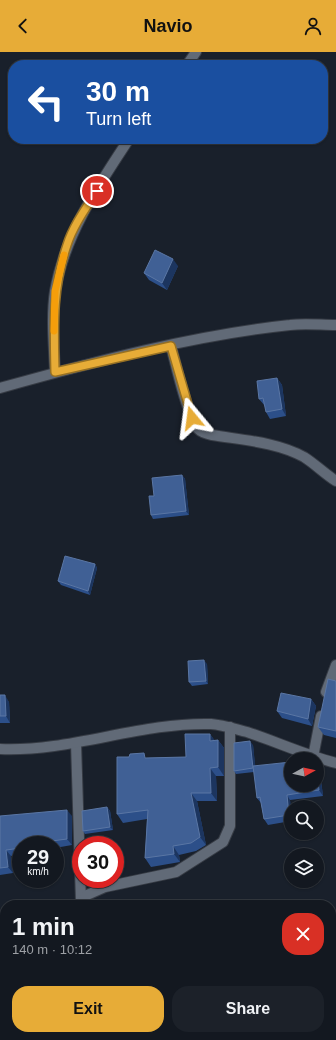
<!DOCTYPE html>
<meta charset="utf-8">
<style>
body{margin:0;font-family:Arial,sans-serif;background:#1c2129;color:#f1f3f6;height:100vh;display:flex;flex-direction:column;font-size:15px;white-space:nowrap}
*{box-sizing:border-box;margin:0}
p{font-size:13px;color:#9da0a5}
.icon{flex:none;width:22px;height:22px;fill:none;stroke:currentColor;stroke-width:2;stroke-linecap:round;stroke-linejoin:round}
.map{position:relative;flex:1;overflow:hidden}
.sheet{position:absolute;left:0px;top:848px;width:336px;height:140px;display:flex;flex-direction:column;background:#131820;border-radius:16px 16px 0 0;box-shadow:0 1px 3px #0004,0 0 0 1px #32373e}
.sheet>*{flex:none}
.hud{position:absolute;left:8px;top:8px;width:320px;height:84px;border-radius:16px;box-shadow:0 1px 3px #0004,0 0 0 1px #32373e;background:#1a4fa0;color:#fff;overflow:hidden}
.needle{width:26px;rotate:82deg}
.fabs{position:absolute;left:284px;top:700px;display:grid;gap:8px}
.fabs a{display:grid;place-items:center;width:40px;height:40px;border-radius:50%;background:#131820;box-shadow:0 1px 3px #0004,0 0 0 1px #32373e;font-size:20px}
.speed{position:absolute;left:12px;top:784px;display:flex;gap:8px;font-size:20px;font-weight:700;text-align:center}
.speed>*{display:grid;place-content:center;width:52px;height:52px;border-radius:50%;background:#131820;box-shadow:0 1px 3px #0004,0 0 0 1px #32373e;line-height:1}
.speed small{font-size:10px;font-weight:400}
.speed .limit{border:6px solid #d22;background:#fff;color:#111}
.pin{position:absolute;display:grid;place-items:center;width:34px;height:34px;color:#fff;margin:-17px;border:2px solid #fff;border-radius:50%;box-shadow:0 1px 4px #0007}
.me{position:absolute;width:44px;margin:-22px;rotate:344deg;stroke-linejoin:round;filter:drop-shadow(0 0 3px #0008)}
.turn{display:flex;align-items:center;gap:14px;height:84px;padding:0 12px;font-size:18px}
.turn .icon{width:52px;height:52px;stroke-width:2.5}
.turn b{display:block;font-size:28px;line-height:34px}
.round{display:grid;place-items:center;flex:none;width:42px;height:42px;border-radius:16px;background:#1c2129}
.summary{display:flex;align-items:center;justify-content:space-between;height:68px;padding:0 12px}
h1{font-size:24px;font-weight:600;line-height:30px}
.action{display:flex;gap:8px;margin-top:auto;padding:8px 12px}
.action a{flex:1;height:46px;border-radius:16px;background:#e7ac37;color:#111;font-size:16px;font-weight:600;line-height:46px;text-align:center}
.action a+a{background:#1c2129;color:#f1f3f6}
header{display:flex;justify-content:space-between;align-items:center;height:52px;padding:0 12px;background:#e7ac37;color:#111;font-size:18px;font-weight:600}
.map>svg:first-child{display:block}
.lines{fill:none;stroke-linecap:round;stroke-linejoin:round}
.street-casing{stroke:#373c45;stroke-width:12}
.street{stroke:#616a77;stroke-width:10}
.wall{fill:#2c4f89}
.shaded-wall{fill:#1c355f}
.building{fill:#406095;stroke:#5a76a4}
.route-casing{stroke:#967024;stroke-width:10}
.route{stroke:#e7ac37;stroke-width:7}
.slow{stroke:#f59e0b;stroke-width:7}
</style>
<header><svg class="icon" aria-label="back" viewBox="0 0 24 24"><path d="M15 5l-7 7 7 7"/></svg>Navio<svg class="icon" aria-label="person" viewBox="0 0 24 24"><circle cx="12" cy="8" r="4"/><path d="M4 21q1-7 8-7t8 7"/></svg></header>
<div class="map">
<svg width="336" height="988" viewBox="0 0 336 988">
<rect width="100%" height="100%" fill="#19202b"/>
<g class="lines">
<defs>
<g id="street">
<polyline points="187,13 196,0"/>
<path d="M171 294C176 313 187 363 198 377 202 381 207 382 212 383 242 388 277 390 304 405 315 412 325 422 336 429"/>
<path d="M55 320C54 294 51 265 55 239 65 182 98 134 129 87"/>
<path d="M0 336C93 310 194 283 290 273 305 271 321 273 336 273"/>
<polyline points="326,640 336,613"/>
<polyline points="76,691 81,850"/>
<path d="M0 697C72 700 139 670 211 672 223 673 235 677 247 680 277 690 305 703 336 711"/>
<polyline points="313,705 321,664"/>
<polyline points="80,853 87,843 105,835 176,820 223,790 230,774 230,675"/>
<polyline points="0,974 5,974"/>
<polyline points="34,988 36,983"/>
</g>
</defs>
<use href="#street" class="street-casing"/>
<use href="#street" class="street"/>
</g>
<g class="wall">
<polygon points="178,214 167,238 149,228 144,221"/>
<polygon points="277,326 282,333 286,364 270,367 266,360 265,354 259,347"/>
<polygon points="182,423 185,427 189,463 153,467 151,463 154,444"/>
<polygon points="95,512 97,516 90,543 61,533 58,529"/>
<polygon points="207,612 208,632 192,634 189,630"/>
<polygon points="336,629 336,686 324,683 318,675"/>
<polygon points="0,643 9,650 10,671 0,671"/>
<polygon points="311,647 316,654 312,674 282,666 277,659"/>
<polygon points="210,682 214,688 218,688 224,696 224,724 216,724 217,749 197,749 206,793 196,799 179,803 180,810 151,815 145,806 147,767 123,771 117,762 147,706 186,705"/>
<polygon points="253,693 255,714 319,713 323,744 290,748 291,769 268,773 264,767 261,751 257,746 254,720 236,722 234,719"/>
<polygon points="107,755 110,759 113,778 85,782 83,779"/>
<polygon points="0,764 72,764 72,793 55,796 55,793 21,793 21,803 11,804 13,821 0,823"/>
<polygon points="132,983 282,983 283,988 140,988 139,985 134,985"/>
</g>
<g class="shaded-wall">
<polygon points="173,207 178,214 167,238 162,231"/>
<polygon points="277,326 282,333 286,364 282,357"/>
<polygon points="182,423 185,427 189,463 186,459"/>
<polygon points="95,512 97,516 90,543 88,539"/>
<polygon points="204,608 207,612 208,632 206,629"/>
<polygon points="5,643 9,650 10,671 6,664"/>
<polygon points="311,647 316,654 312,674 308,667"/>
<polygon points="210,682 216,690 210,689"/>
<polygon points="218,688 224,696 224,724 218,715"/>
<polygon points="250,689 253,693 256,720 253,716"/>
<polygon points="317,710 319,713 323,744 319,738 317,720"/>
<polygon points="210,716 216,724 217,749 211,741"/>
<polygon points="191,741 197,749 206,793 200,785"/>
<polygon points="287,743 290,748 291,755 291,765 289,763"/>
<polygon points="107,755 110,759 113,778 110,775"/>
<polygon points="67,758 72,764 72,793 67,787"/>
<polygon points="173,794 179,803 180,810 174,802"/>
<polygon points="6,798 11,804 13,821 8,815"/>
<polygon points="278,983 282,983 283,988 281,988"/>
</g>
<g class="building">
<polygon points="155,198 173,207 162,231 144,221"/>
<polygon points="277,326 282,357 266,360 263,346 259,347 257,329"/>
<polygon points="182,423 186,459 151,463 149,444 154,444 152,426"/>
<polygon points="65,504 95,512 88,539 58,529"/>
<polygon points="204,608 206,629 189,630 188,609"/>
<polygon points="328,627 336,629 336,679 318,675"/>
<polygon points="281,641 311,647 308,667 277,659"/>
<polygon points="0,643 5,643 6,664 0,664"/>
<polygon points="185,682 210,682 210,689 218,688 218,715 210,716 211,741 191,741 200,785 191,791 173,794 174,802 145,806 148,758 117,762 117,705 129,705 130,702 144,701 145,706 186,705"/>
<polygon points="250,689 253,716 234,719 234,691"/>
<polygon points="291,710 291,733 317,733 317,720 319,738 287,743 289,763 264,767 260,745 257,746 253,714"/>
<polygon points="107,755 110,775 83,779 82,759"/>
<polygon points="67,758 67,787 44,790 45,793 21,793 21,796 6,798 8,815 0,816 0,764"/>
<polygon points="139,983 278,983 279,984 257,988 140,988"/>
</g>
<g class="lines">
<defs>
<path id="route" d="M97 139C86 156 73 174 67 193 52 238 54 274 55 320L171 294 192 366"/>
</defs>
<use href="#route" class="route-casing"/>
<use href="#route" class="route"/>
<polyline class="slow" points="54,279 55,239 64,203"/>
</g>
</svg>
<div class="fabs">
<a><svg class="needle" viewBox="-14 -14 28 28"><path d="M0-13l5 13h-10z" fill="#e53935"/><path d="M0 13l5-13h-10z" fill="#9da0a5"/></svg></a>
<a><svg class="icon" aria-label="search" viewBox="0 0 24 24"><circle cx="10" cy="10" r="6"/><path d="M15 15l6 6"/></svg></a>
<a><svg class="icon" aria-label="layers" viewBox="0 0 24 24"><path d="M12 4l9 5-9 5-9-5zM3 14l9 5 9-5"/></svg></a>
</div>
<div class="speed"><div>29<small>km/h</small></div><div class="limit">30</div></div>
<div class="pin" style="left:97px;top:139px;background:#d93025"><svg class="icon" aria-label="arrive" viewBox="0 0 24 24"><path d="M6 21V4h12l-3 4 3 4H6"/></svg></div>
<svg class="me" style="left:192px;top:366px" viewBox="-20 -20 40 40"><path d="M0-17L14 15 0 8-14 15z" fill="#e7ac37" stroke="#fff" stroke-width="4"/></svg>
<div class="hud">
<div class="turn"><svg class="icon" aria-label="left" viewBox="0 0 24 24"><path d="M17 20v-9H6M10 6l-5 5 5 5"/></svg><div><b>30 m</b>Turn left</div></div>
</div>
<section class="sheet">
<div class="summary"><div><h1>1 min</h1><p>140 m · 10:12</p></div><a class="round" style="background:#d93025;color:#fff"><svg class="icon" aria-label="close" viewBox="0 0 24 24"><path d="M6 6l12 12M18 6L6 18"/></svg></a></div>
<div class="action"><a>Exit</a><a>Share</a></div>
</section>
</div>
